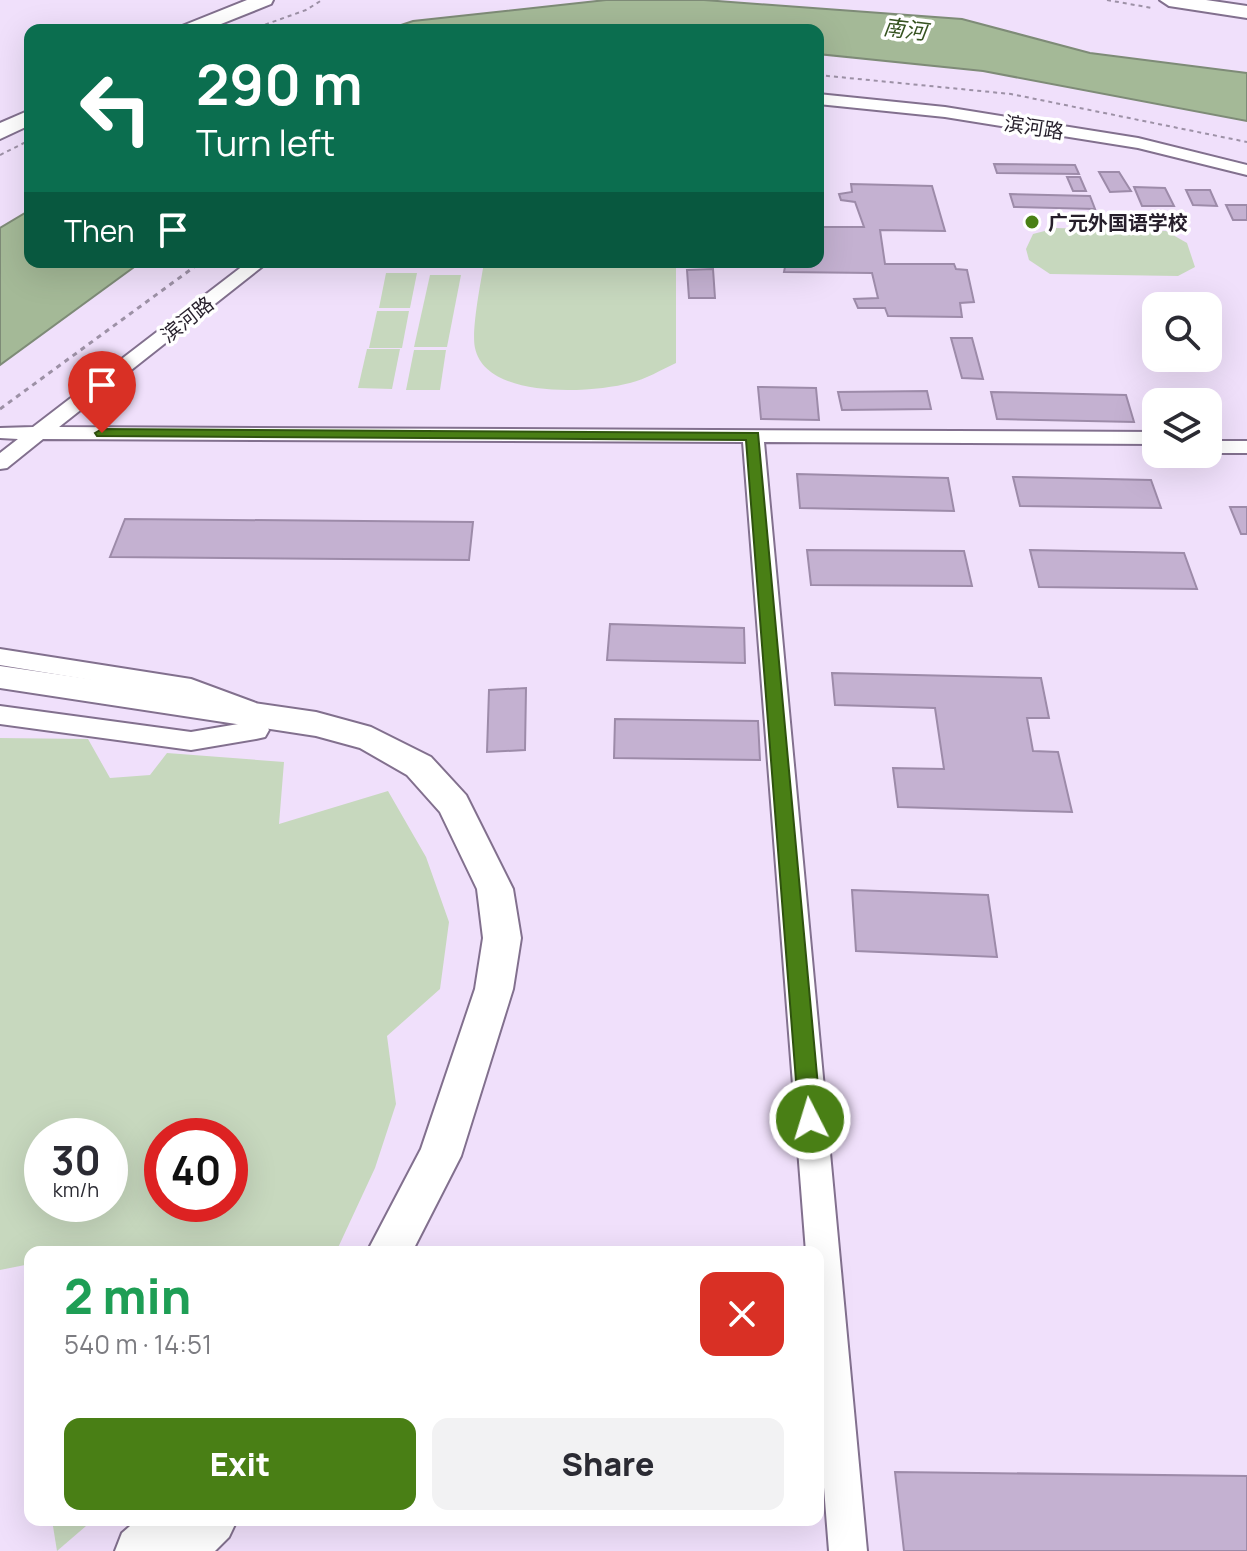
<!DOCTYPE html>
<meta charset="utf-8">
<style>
body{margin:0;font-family:Manrope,"Noto Sans SC",sans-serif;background:#f2f2f3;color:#2b2b33;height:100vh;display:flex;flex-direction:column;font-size:30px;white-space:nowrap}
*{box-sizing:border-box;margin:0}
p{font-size:26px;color:#7c7c81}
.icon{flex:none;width:44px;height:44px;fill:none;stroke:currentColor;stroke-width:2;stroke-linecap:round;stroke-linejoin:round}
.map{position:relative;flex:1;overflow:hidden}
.drawer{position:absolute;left:24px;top:1246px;width:800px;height:280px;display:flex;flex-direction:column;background:#fff;border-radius:16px;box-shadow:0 8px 32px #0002}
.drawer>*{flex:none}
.hud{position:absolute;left:24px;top:24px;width:800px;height:244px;border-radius:16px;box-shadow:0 8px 32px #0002;background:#0b6e4f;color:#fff;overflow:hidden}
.buttons{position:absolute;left:1142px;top:292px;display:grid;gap:16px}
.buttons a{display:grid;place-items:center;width:80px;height:80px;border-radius:16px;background:#fff;box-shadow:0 8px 32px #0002;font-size:40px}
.speed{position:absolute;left:24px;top:1118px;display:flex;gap:16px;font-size:40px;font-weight:700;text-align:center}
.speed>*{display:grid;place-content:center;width:104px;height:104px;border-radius:50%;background:#fff;box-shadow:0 8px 32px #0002;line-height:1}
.speed small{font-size:20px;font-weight:400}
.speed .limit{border:12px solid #d22;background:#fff;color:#111}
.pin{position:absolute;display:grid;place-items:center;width:68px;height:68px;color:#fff;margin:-82px -34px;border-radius:50% 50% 50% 0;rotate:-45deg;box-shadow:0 0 8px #0007}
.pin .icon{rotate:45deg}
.me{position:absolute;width:88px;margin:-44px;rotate:355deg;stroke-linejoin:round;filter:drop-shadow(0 0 6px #0008)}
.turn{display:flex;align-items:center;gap:28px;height:168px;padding:0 40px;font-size:36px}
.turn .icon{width:104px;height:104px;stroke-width:2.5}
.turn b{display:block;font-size:56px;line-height:68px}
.then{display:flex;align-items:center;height:76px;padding:0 40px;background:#0003;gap:16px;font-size:30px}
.round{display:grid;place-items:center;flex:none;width:84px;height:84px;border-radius:16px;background:#f2f2f3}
.overview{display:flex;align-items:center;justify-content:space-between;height:136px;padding:0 40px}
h1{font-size:48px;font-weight:800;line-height:60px;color:#1e9e55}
.cta{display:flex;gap:16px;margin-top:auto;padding:16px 40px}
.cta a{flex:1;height:92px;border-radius:16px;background:#497f15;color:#fff;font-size:32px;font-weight:800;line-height:92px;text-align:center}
.cta a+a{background:#f2f2f3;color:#2b2b33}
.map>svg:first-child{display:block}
.green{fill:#c7d8be;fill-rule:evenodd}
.water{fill:#a4b997;stroke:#7e8b77;stroke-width:2}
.building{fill:#c4b1d1;stroke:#9d8ba9;stroke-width:2}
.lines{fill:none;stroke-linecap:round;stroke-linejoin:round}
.tertiary-casing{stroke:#82708e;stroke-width:4}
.primary-casing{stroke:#82708e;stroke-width:4}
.trunk-casing{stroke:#82708e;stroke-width:4}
.path-far1{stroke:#9d91a6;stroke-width:2;stroke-dasharray:4 4;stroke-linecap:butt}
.path{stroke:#9d91a6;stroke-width:3;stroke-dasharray:5 5;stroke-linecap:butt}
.tertiary{fill:#fff;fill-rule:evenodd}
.primary{fill:#fff;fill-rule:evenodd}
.trunk{fill:#fff;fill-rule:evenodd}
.route{fill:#497f15;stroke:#2f530e;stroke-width:2}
.poi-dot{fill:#497f15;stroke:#fff;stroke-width:3}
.labels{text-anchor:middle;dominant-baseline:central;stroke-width:7;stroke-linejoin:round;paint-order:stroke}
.far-street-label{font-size:20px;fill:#261f2b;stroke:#fff}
.far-poi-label{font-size:20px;font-weight:bold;fill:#261f2b;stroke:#fff;text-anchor:start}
.far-water-label{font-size:22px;font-style:italic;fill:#375422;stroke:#fff}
</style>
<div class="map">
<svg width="1247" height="1551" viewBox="0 0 1247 1551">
<rect width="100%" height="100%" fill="#f0e0fb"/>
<g class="green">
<polygon points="1056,228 1166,231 1187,243 1195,267 1178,276 1050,274 1029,260 1026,249 1033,234"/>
<path d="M484 262H676V363C661 370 646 379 630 383 592 393 486 400 475 348 471 330 481 282 484 262Z"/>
<polygon points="386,273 417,273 410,308 379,308"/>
<polygon points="430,275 461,275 447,347 414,347"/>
<polygon points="377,311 409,311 402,348 369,348"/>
<polygon points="367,349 400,349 392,389 358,388"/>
<polygon points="414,350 446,350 440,390 406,390"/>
<path d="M0 738 88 739 110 778 150 775 167 753 284 762 279 824 388 791 426 857 449 922 440 989 387 1036 396 1104 375 1168 336 1252H30V1264L0 1270ZM110 1136V1204H42V1136ZM230 1136V1204H162V1136Z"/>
<polygon points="52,1520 93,1520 57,1551"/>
</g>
<g class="water">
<polygon points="606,0 704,0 962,19 1090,53 1247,73 1247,121 983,71 818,54 818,30 386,30 413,21"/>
<polygon points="30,210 30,262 141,262 0,365 0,228"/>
</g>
<g class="building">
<polygon points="994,164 1075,165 1079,174 997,173"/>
<polygon points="1099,172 1119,172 1131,191 1110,192"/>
<polygon points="1067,177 1080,177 1086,191 1073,191"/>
<polygon points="851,184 932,186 945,231 880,230 885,264 954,264 956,269 967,270 974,302 960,303 962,317 888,316 885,308 858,308 854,299 878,298 872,273 784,272 785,267 768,267 768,262 818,262 818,227 864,227 855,202 841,200 839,194 852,192"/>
<polygon points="1134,187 1165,188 1174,206 1142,206"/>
<polygon points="1186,190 1210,190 1217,206 1193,205"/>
<polygon points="1010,194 1090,196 1095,209 1014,207"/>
<polygon points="1226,205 1247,205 1247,220 1233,220"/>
<polygon points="713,269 715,298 689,298 687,270"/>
<polygon points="951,338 972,338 983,379 962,378"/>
<polygon points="758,387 816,388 819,420 761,419"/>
<polygon points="927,391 931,409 842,410 838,392"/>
<polygon points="991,392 1126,395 1134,422 997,419"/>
<polygon points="797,474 948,478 954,511 800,508"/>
<polygon points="1013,477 1151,480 1161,508 1020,506"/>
<polygon points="1230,507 1247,507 1247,534 1241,534"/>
<polygon points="125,519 473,522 469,560 110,557"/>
<polygon points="807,550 964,551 972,586 811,585"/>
<polygon points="1030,550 1184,553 1197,589 1039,587"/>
<polygon points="610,624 744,628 745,663 607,660"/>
<polygon points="832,673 1041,678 1049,718 1027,718 1033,751 1058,752 1072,812 898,807 893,768 944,769 935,708 835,705"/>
<polygon points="526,688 525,750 487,752 489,690"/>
<polygon points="615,719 758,721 760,760 614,758"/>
<polygon points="852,890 988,895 997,957 856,951"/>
<polygon points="895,1472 1247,1476 1247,1551 904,1551"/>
</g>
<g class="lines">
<defs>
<g id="tertiary">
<polygon points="818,94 945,107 1138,138 1247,165 1247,175 1138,148 945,117 818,104"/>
<polygon points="248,262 268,262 59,427 1156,432 1156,444 764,442 867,1551 829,1551 818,1411 818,1252 806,1252 743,442 43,439 7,468 0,469 0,453 18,439 0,438 0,428 33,427"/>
<rect x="1208" y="441" width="39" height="12"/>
<polygon points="0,649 191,679 256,703 259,709 256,715 247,718 188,696 0,665"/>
<polygon points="0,706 191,732 256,721 265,723 269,730 265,737 256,739 191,750 0,724"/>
</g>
<g id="primary">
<polygon points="0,666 316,712 371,727 431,757 466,795 513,889 521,938 513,989 461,1156 412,1252 367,1252 421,1149 475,989 483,938 477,889 440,812 407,775 360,748 316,736 0,688"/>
<polygon points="137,1520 237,1520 229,1537 215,1551 115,1551 122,1533"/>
</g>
<g id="trunk">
<polygon points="247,0 273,0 271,4 206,30 179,30 182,26"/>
<polygon points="1160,0 1206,0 1247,6 1247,18 1169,6"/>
<polygon points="30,110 30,125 0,139 0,123"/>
</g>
</defs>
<use href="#tertiary" class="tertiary-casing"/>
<use href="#primary" class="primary-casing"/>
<use href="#trunk" class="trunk-casing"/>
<g class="path-far1">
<polyline points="1107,0 1152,8"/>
<polyline points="250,30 306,10 322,0"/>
<polyline points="818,75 1011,94 1247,142"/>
<polyline points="0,155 30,140"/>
</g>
<polyline class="path" points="0,409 201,262"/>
<use href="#tertiary" class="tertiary"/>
<use href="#primary" class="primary"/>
<use href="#trunk" class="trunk"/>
</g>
<polygon class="route" points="102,429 758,433 821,1119 818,1126 810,1129 802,1126 799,1119 746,440 97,436 95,433"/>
<circle class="poi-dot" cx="1032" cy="222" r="8"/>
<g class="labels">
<g class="far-street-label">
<text transform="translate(1034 127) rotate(9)">滨河路</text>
<text transform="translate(187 319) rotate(-38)">滨河路</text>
</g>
<g class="far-poi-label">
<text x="1048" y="222">广元外国语学校</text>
</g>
<g class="far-water-label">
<text transform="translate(905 29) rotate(7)">南河</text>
</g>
</g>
</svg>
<div class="buttons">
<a><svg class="icon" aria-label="search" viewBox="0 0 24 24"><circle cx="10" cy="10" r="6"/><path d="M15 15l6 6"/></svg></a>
<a><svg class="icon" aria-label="layers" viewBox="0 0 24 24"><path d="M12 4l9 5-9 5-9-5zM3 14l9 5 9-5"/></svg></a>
</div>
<div class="speed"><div>30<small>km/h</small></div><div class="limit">40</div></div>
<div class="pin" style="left:102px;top:433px;background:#d93025"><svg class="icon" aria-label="arrive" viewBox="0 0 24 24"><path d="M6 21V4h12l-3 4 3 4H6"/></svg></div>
<svg class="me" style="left:810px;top:1119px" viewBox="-20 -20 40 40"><circle r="17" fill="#497f15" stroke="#fff" stroke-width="3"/><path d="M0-11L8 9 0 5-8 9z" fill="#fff"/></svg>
<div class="hud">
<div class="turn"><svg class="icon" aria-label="left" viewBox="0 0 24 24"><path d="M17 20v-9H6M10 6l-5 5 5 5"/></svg><div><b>290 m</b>Turn left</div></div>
<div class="then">Then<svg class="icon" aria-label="arrive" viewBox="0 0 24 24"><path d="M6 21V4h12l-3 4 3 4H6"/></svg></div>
</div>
<section class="drawer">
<div class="overview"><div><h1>2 min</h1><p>540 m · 14:51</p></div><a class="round" style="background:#d93025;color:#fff"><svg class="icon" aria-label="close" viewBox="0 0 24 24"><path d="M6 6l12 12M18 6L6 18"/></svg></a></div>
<div class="cta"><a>Exit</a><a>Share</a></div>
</section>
</div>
